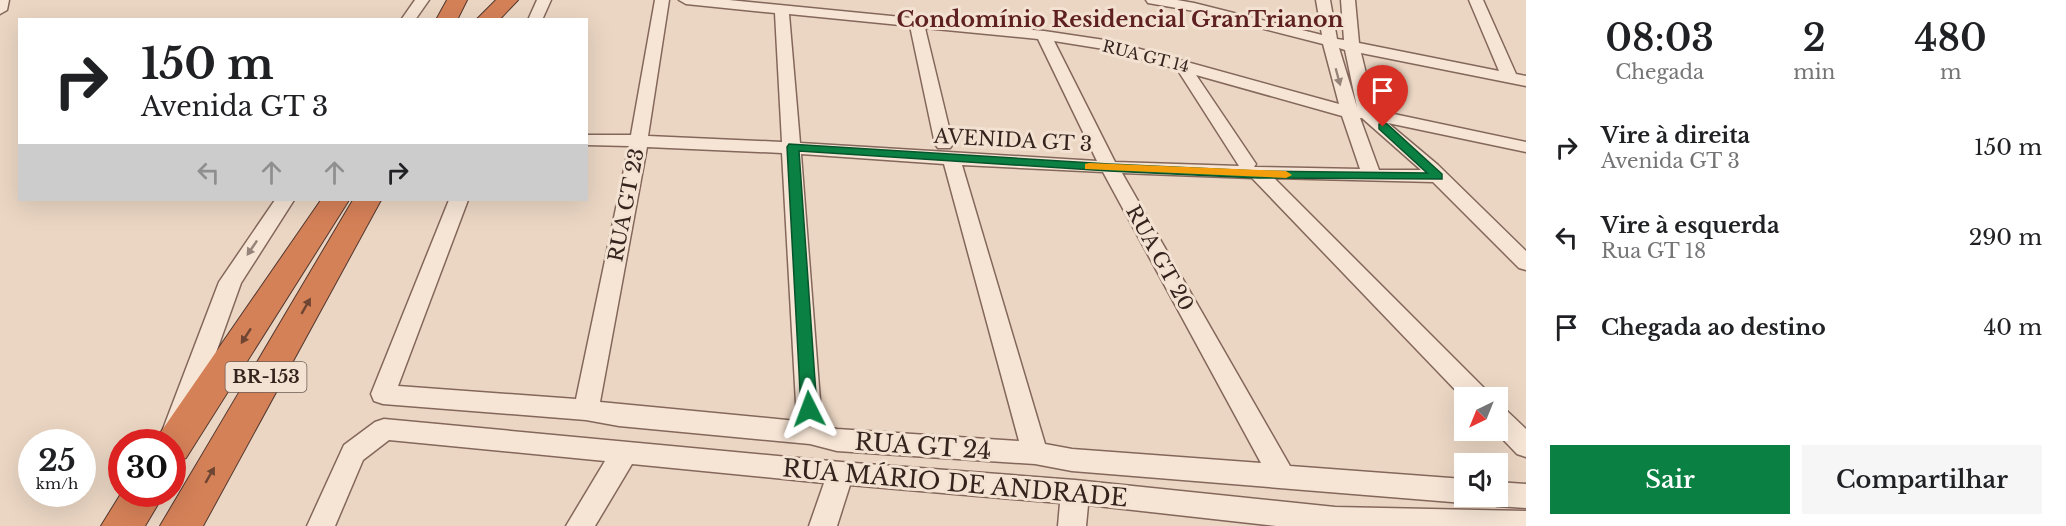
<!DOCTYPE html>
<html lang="pt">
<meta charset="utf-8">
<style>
body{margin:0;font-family:"Libre Baskerville",serif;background:#f6f6f6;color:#202124;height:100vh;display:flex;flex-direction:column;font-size:22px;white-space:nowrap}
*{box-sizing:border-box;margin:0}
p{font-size:20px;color:#757577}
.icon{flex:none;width:33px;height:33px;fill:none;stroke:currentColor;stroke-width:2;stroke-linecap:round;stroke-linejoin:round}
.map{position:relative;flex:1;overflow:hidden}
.drawer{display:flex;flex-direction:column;background:#fff;width:540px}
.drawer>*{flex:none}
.top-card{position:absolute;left:18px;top:18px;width:570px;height:183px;border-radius:0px;box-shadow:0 6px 24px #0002;background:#fff;color:#202124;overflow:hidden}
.needle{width:39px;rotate:223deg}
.buttons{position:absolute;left:1454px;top:387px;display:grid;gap:12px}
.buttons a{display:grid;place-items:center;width:54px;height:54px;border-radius:0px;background:#fff;box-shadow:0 6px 24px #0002;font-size:30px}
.speed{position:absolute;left:18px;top:429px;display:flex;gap:12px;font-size:30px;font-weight:700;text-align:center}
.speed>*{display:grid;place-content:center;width:78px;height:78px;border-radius:50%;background:#fff;box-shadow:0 6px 24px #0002;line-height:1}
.speed small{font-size:15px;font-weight:400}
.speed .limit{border:9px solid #d22;background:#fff;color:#111}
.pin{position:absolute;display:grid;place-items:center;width:51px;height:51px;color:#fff;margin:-62px -26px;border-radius:50% 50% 50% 0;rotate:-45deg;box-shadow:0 0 6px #0007}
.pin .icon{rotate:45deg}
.me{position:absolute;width:66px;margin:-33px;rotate:357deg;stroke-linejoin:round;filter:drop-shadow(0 0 4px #0008)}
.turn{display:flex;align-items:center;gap:21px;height:126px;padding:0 24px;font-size:27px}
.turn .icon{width:78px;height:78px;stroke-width:2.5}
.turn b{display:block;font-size:42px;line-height:51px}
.lanes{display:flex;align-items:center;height:57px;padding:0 24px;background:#0003;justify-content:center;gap:30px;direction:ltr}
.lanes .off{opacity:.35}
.eta{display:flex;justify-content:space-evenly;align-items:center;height:102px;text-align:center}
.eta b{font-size:36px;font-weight:600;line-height:42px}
.action{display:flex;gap:12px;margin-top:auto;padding:12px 24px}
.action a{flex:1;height:69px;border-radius:0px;background:#0b8043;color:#fff;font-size:24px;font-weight:600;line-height:69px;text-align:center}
.action a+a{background:#f6f6f6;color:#202124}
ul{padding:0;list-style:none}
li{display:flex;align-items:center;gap:18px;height:90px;padding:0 24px}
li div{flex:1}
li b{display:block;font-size:22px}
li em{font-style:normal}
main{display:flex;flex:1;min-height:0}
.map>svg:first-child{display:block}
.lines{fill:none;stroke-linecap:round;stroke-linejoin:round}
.minor-casing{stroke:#84675b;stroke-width:3}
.highway-casing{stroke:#52372f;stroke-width:2}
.minor{fill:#f6e5d5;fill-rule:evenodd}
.highway{fill:#d58158;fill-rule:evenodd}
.oneway{fill:#96847a}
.oneway2{fill:#6d4532}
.route{fill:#0b8043;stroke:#07532c;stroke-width:1.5}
.slow{fill:#f59e0b}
.labels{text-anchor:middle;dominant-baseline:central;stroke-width:6;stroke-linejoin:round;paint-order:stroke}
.far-street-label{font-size:16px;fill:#35241e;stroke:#f3e2d2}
.shield{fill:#f3e2d2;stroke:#6e5d54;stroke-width:1.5}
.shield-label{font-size:18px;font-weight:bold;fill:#35241e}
.street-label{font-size:20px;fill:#35241e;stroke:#f3e2d2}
.far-district-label{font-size:22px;font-weight:bold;fill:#5f2022;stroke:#f3e2d2}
.near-street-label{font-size:24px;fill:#35241e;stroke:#f3e2d2}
</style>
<main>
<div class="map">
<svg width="1526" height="526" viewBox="0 0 1526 526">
<rect width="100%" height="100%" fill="#ebd6c3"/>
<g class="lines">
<defs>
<g id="minor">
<polygon points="0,0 9,0 7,10 0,14"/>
<polygon points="415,0 429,0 415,20 401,20"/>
<polygon points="537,0 551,0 542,20 528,20"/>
<path d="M655 0H669L648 136 782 142 775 13 686 4 679 0H729L1044 31 1111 41 1339 104 1323 44 1194 11 1148 3 1146 0H1177L1194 3 1322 35 1316 0H1330L1337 39 1344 40 1341 0H1355L1359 43 1499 71 1469 0H1483L1516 74 1526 76V86L1361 53 1375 110 1526 142V152L1388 123 1438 165 1526 251V270L1519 268 1433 182 1274 178 1487 391 1490 398H1464V399L1252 178 1122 173 1290 466 1464 479V496H1475L1474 499 1464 503 1072 471 1035 464 837 451 810 444 619 426 586 420 383 404 374 401 371 394 449 200H468L398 386 576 399 629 146 586 145V135H631ZM789 14 910 26 935 144 938 148H950L953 144 925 28 1038 39 1097 161 800 143ZM1054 41 1110 50 1177 69 1239 166 1115 162ZM1339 48 1345 50 1357 107ZM1196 75 1342 116 1360 169 1254 167 1256 164ZM1360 118H1362L1421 170H1379ZM647 147 782 153 797 421 600 402ZM801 154 944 164 1019 441 837 429 822 426ZM962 165 1103 172 1261 463 1072 449 1045 444Z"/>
<polygon points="275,200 294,200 241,283 184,442 180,450 172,452 172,442 158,442 219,282"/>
<polygon points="1497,407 1506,410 1526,429 1526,457 1517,454 1494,430 1497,430"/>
<polygon points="384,419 841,462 1075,480 1335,507 1526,511 1526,526 1276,526 1088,505 1086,526 1058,526 1060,503 850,485 837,526 809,526 824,483 632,464 595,526 566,526 605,461 389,440 363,460 335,526 307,526 344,445 375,422"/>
<polygon points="1497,482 1526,484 1526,508 1497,506 1487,502 1485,496 1497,496"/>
</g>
<g id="highway">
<polygon points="447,0 467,0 457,20 436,20"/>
<polygon points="496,0 518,0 499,20 476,20"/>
<polygon points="321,200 349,200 186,458 172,463 172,442 155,442 158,436"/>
<polygon points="353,200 381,200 203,526 160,526"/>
<polygon points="122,492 122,494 164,494 145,526 101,526"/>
</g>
</defs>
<use href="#minor" class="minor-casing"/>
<use href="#highway" class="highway-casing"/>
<use href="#minor" class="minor"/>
<use href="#highway" class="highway"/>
</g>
<defs><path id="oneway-solid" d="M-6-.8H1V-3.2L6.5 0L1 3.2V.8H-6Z" transform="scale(1.5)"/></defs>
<g class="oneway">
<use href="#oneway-solid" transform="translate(1338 77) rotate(75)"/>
<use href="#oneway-solid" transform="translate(252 248) rotate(124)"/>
</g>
<g class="oneway2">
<use href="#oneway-solid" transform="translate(306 306) rotate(-60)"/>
<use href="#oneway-solid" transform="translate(246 336) rotate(123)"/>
<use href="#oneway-solid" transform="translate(210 475) rotate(-60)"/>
</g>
<polygon class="route" points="1383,123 1387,124 1442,174 1442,179 1258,178 1109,171 799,151 817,409 815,413 809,415 803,413 801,409 787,147 789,144 1109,164 1258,171 1427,173 1379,129 1379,124"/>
<polygon class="slow" points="1089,163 1286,171 1292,175 1286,178 1085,169 1085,164"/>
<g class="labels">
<g class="far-street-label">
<text transform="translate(1146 56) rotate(14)">RUA GT 14</text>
</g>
<rect class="shield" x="225.5" y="362" width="81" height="30" rx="4.5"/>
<g class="shield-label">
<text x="266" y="377">BR-153</text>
</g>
<g class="street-label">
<text transform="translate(1013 140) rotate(3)">AVENIDA GT 3</text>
<text transform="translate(626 205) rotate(-79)">RUA GT 23</text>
<text transform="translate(1160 258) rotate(61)">RUA GT 20</text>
</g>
<g class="far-district-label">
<text x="1120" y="19">Condomínio Residencial GranTrianon</text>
</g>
<g class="near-street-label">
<text transform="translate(923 446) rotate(4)">RUA GT 24</text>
<text transform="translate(955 483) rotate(5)">RUA MÁRIO DE ANDRADE</text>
</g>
</g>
</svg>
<div class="buttons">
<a><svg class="needle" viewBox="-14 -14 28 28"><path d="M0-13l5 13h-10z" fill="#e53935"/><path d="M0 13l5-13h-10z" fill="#757577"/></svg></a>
<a><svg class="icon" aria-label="sound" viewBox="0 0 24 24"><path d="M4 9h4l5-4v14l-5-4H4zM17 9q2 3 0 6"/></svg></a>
</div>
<div class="speed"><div>25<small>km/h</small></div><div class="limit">30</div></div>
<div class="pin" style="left:1383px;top:127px;background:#d93025"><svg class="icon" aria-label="arrive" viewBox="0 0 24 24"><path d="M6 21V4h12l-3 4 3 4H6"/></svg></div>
<svg class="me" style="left:809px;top:409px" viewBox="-20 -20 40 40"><path d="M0-17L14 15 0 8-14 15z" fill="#0b8043" stroke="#fff" stroke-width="4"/></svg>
<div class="top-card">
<div class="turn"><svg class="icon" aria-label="right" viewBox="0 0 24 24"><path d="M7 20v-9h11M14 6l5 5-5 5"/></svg><div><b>150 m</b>Avenida GT 3</div></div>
<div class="lanes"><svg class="icon off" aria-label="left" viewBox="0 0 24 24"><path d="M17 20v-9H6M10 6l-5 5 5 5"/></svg><svg class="icon off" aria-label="ahead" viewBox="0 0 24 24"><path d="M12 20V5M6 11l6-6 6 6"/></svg><svg class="icon off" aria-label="ahead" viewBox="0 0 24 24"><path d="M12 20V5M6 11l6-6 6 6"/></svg><svg class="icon" aria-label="right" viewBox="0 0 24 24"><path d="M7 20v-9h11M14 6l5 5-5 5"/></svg></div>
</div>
</div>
<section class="drawer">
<div class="eta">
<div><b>08:03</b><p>Chegada</p></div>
<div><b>2</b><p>min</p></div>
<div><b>480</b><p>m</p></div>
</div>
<ul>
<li><svg class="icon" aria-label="right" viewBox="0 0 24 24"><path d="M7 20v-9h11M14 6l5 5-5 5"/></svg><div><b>Vire à direita</b><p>Avenida GT 3</p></div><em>150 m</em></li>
<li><svg class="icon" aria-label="left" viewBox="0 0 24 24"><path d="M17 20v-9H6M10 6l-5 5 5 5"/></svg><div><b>Vire à esquerda</b><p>Rua GT 18</p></div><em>290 m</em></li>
<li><svg class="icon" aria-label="arrive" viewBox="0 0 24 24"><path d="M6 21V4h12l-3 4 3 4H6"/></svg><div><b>Chegada ao destino</b></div><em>40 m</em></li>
</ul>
<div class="action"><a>Sair</a><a>Compartilhar</a></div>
</section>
</main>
